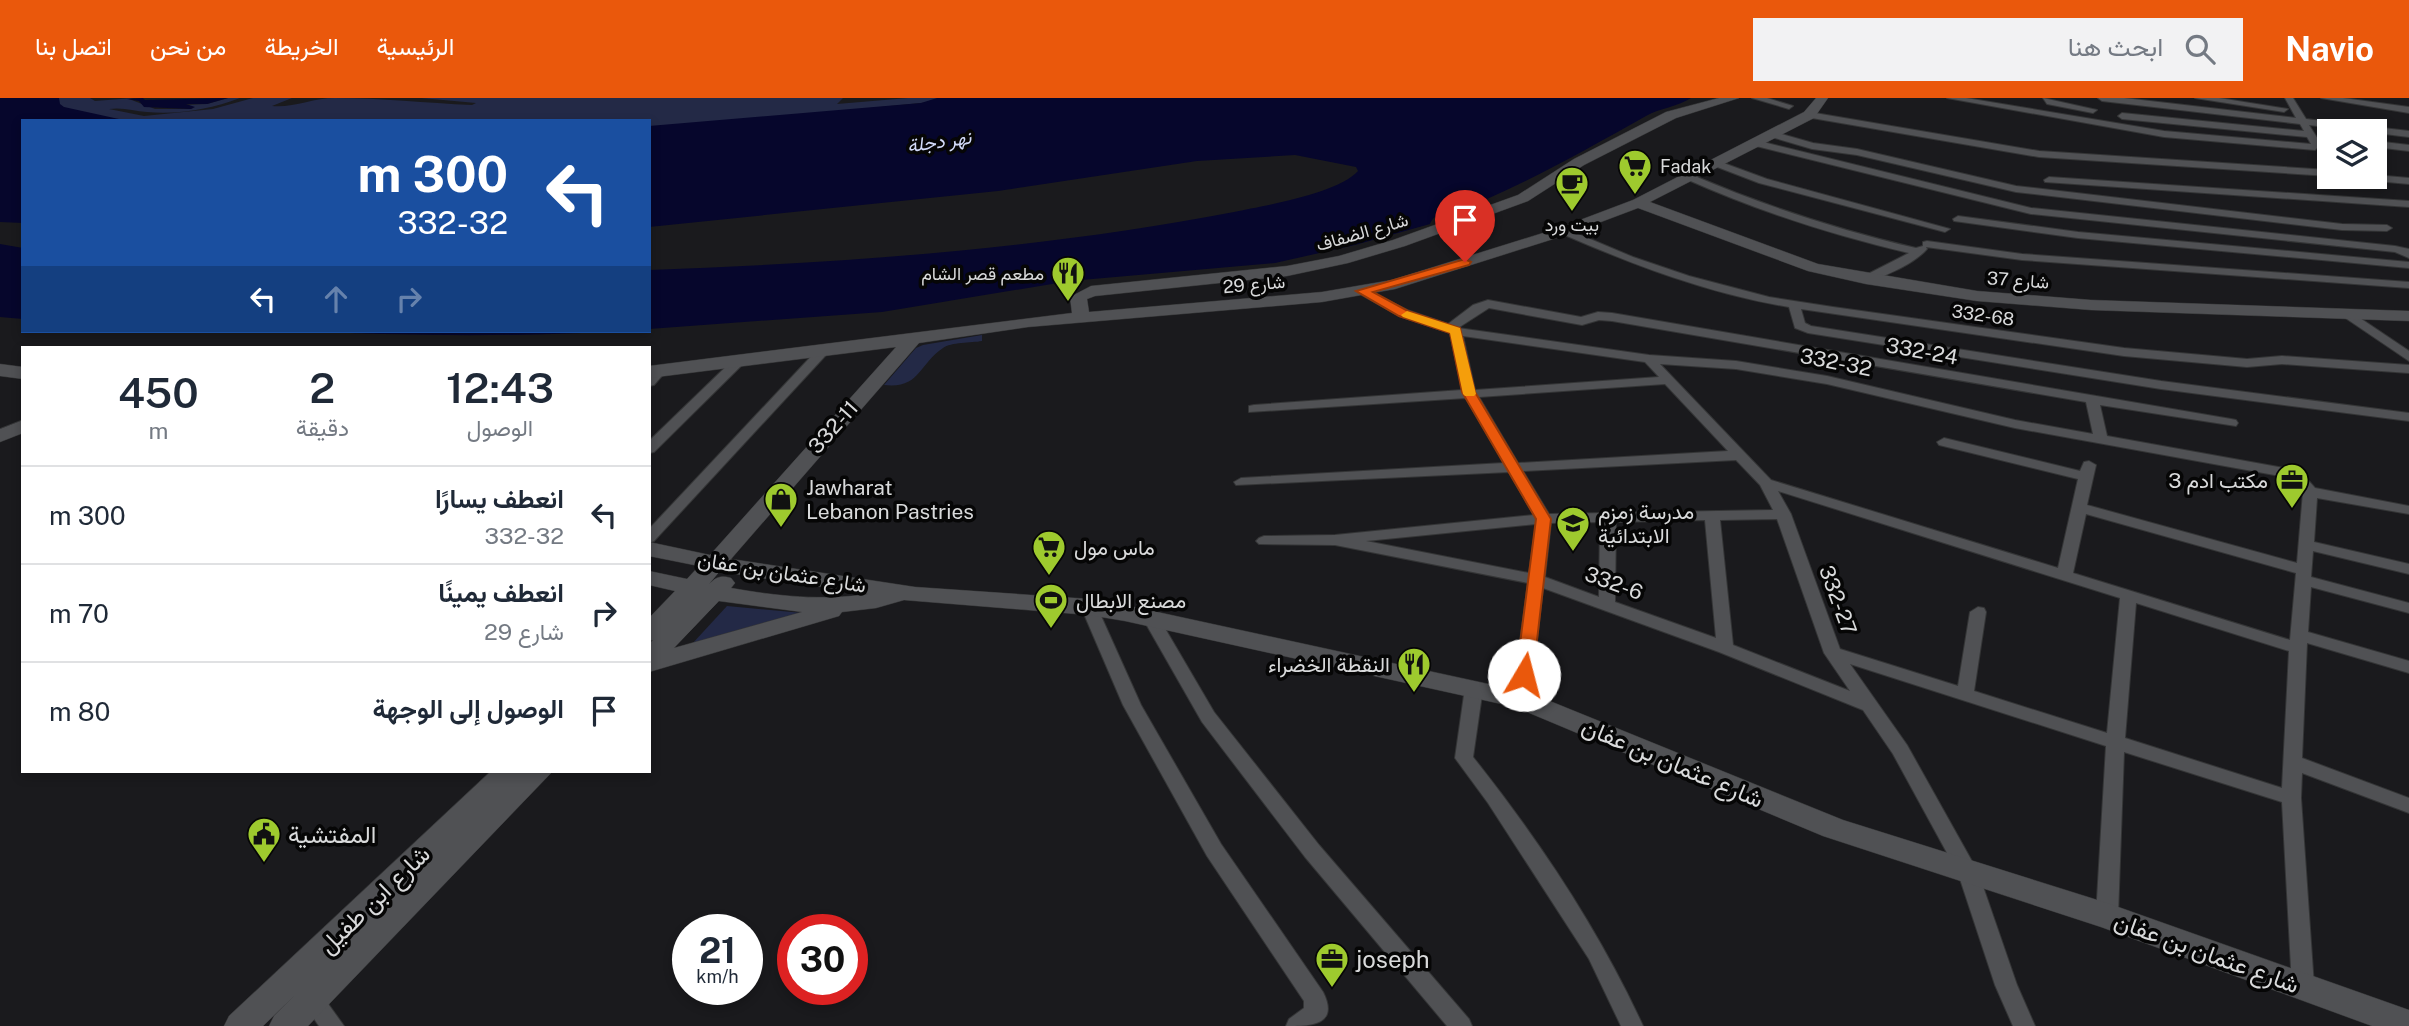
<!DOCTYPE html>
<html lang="ar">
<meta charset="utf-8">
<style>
body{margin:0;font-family:"Public Sans",Vazirmatn,sans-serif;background:#f2f2f3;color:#1f2937;direction:rtl;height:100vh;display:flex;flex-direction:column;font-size:26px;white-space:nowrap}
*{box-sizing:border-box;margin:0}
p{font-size:23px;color:#747a83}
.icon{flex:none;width:38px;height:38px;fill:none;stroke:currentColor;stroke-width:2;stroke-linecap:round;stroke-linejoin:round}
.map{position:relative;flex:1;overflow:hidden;direction:ltr}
.details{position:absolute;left:21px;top:248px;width:630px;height:427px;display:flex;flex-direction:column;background:#fff;border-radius:0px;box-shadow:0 4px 10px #0003;direction:rtl}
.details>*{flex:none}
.hud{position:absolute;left:21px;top:21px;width:630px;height:214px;border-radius:0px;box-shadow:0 4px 10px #0003;direction:rtl;background:#1a4fa0;color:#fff;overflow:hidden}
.buttons{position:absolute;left:2317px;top:21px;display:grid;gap:14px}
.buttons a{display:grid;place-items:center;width:70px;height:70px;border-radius:0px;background:#fff;box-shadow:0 4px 10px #0003;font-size:35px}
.speed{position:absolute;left:672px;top:816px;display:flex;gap:14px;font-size:35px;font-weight:700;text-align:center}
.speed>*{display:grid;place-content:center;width:91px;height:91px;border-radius:50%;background:#fff;box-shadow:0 4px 10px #0003;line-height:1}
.speed small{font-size:18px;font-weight:400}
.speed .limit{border:10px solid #d22;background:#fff;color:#111}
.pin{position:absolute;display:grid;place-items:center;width:60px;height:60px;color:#fff;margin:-72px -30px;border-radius:50% 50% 50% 0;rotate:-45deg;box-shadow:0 0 7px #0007}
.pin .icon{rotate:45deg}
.me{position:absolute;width:77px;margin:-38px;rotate:8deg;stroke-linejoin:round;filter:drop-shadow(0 0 5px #0008)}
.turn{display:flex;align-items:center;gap:24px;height:147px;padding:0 28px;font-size:32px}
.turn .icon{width:91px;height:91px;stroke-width:2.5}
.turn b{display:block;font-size:49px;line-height:60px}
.lanes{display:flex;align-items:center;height:66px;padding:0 28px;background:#0003;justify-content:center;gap:35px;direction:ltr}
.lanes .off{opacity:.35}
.eta{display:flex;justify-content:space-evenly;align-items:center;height:119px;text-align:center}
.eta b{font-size:42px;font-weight:600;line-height:49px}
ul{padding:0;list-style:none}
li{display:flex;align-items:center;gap:21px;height:98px;padding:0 28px;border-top:2px solid #e0e1e3}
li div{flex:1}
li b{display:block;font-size:26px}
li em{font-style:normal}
header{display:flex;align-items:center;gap:42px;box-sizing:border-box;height:98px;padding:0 35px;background:#ea580c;color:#fff}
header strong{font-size:33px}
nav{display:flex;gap:38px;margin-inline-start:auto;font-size:24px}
.search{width:490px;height:63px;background:#f2f2f3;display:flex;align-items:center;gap:18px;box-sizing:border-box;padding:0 24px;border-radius:0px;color:#747a83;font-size:26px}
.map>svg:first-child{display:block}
.green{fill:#232946}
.water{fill:#06062c}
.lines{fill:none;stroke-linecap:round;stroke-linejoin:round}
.street-casing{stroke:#343536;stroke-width:2}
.secondary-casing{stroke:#343536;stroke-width:1}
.street{fill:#505154;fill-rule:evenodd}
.secondary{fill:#505154;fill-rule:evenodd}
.route{fill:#ea580c;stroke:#983908;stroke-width:2}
.slow{fill:#f59e0b}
.labels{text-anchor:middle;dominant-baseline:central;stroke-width:7;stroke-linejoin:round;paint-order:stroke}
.far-poi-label{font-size:18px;fill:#d9dadb;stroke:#060606;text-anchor:start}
.far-street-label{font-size:18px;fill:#d9dadb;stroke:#060606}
.far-water-label{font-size:19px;font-style:italic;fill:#d3dbf9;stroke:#060606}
.street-label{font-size:21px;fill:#d9dadb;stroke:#060606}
.poi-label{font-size:21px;fill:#d9dadb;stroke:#060606;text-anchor:start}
.near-street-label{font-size:24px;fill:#d9dadb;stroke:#060606}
.near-poi-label{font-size:24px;fill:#d9dadb;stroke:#060606;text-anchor:start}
</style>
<header>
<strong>Navio</strong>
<div class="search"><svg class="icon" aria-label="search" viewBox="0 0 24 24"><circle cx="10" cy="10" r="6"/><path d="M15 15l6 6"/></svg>ابحث هنا</div>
<nav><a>الرئيسية</a><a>الخريطة</a><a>من نحن</a><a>اتصل بنا</a></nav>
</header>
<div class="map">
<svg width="2409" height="928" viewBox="0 0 2409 928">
<rect width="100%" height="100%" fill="#1a1a1d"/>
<g class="green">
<path d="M39 0H90L95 3 133 0 129 1 155 11H190L193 10 184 7 207 6 228 0H240C211 11 178 17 147 14 134 13 123 9 109 11L144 18 213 11 253 0H292L272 8C293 10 313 0 335 0 381 0 426 5 472 7L476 5 421 0H843L837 6 908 0H971L649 32V23H128L95 21Z"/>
<path d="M982 237V243C971 245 951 244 943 250 918 267 920 291 884 287L916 250 923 247Z"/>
<polygon points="727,508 803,515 692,546"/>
</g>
<g class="water">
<polygon points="0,0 59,0 60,6 64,9 128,23 23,23 23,125 0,124"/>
<polygon points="143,0 145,2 228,0 207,6 186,6 195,9 191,11 144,9 139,3 127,1"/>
<path d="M937 0H1691C1677 9 1660 10 1646 18 1594 47 1542 77 1487 101 1472 108 1436 109 1430 126L1355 147 1275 165 1070 183 882 214 649 231V172C845 165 1041 151 1234 114 1264 108 1339 95 1358 73L1356 69 1295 57 1197 63 998 93 649 129V28L921 5Z"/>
<polygon points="0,146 23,150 23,221 0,219"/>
<path d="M299 233H625C516 239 408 238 299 233Z"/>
</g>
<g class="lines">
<defs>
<g id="street">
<polygon points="1752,0 1767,0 1793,8 1789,11"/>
<polygon points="1947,0 1966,0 2164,33 2311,46 2307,39 2122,21 2118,18 2122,15 2304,33 2300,26 2102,3 2098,0 2124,0 2296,20 2285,0 2293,0 2306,21 2409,33 2409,39 2309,27 2321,46 2315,52 2164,39"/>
<polygon points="2043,0 2097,12 2093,15 2047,6"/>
<polygon points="2195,0 2219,0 2288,11 2284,14"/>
<polygon points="2321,0 2343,0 2409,9 2409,15"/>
<polygon points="1809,14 2039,53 2329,72 2329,78 2039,59 1806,19 1805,17"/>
<polygon points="1771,33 1813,45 1857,51 2016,88 2342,126 2387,127 2392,130 2387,133 2342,132 2016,94 1857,57 1812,51 1768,38 1768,34"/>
<polygon points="1755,42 2031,110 2395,148 2409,151 2409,160 2395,154 2031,116 1752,47 1750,45"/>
<polygon points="2375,43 2409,47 2409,53 2375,49"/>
<polygon points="1712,63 1718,63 1767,81 1950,131 1945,134 1759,85 1712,67"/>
<path d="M1686 77H1692C1765 108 1839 132 1916 150L1923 148V144L1927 143 2022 156 2409 184V190L2022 162 1926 149 1927 151C1914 166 1886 178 1866 184L1860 181 1862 179 1909 155C1832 137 1758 113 1686 81Z"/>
<polygon points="2375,77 2409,80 2409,86 2365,82 2360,79"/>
<polygon points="2049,79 2409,103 2409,109 2045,84 2044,82"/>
<polygon points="1958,118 2078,134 2409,164 2409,170 2078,140 1954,123 1953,121"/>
<path d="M1564 130 1633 159 1689 178 1769 199 1833 209 2124 250 2247 261 2282 258 2409 267V275L2282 266 2247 269 2124 258 1801 211 1805 225 1811 228 2161 283 2409 315V323L2161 291 1808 235 1795 230 1789 209C1709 196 1634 167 1560 135L1559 133Z"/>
<path d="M1362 190 1407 212 1448 226 1473 207 1488 202 1581 219 1598 214 1612 215 2231 321 2236 322 2238 325 2236 328 2100 307 2107 338 2284 370 2307 381 2315 390 2409 408V416L2317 400 2314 444 2409 466V476L2313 453 2311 479 2409 505V515L2311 489 2308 534 2409 563V575L2307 545 2302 660 2409 700V715L2302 675 2301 700 2314 888 2311 895 2303 898 2295 895 2292 888 2282 704 2124 654 2118 818 2114 824 2107 827 2100 824 2096 818 2106 648 1850 566 1907 647 1978 774 2017 887 2035 928H2013L1995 887 1958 775 1893 656 1863 612 1719 554 1543 490 1530 601 1527 605H1515L1512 601 1528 485 1335 447 1259 446 1256 443 1259 440 1264 438 1335 437 1534 417 1509 374 1236 387 1234 384 1241 380 1504 365 1466 300 1249 314V308L1254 307 1462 292 1450 235 1399 218 1358 195 1356 193ZM1489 210 1582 227 1599 222 1612 223 2086 304 2093 336 2015 322 1827 278 1736 263 1649 257 1458 230ZM1463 238 1645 264 1659 279 1475 292ZM1660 266 1736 271 1827 286 2015 330 2280 378 2297 387 2303 394 2297 465 2087 407 2096 367 2089 363 2084 364 2080 373 1944 340 1937 344 1939 347 2078 381 2058 470 1771 382ZM1665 286 1728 353 1518 365 1479 299ZM1736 362 1760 387 1773 412 1549 416 1523 373ZM1778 393 2120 500 2107 635 1974 593 1986 514 1984 510 1978 509 1970 514 1958 588 1840 551 1791 416ZM2086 416 2296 475 2290 542 2073 475ZM1777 421 1824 555 1850 593 1733 547 1720 422ZM1705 422 1716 540 1615 504 1616 424ZM1600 424 1599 499 1545 479 1551 425ZM1536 426 1529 475 1366 443ZM2136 505 2289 553 2282 690 2125 640Z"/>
<polygon points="2348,212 2409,253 2409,263 2344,219 2344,213"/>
<polygon points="822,250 826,251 826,257 654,443 649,445 649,431 818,251"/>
<polygon points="739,259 743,260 743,266 654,354 649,355 649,343 735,260"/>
<polygon points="661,268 667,272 654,287 649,288 649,276"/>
<path d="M1089 504 1097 509 1141 607 1221 746 1323 894C1340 928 1309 928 1286 928L1289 921 1304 910V903L1207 758 1123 607 1081 509Z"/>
<polygon points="1150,514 1156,515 1214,614 1319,747 1469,921 1472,928 1447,928 1305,759 1202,624 1142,519"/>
<path d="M1474 584 1480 586 1483 590 1473 659C1539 742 1599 832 1643 928H1621L1589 861 1488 705 1455 660 1465 590 1468 586Z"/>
<polygon points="313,893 321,896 344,928 319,928 302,903 305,896"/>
</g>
<g id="secondary">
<path d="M1719 0H1739L1676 20 1584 67 1528 103 1405 148 1348 165 1287 178 1095 198 1087 201 1089 214 1322 194 1392 182 1559 130 1633 102 1804 14 1816 0H1828L1814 20 1650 104 1818 166 1977 193 2091 202 2409 213V223L2091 212 1977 203 1866 186 1808 173 1638 110 1569 136 1395 191 1322 204 1028 229 919 245 731 461 915 489 1089 501 1125 507 1530 595 1843 722 2107 805 2409 912V928H2372L2101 829 1823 738 1515 609 1125 523 1089 517 904 502 876 510 842 514 839 518 649 574V546L653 542 649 543V520L675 493 649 487V473L687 481 699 468 649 458V444L710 457 896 249 649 280V268L1072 215 1070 199 1091 188 1287 168 1339 158 1393 142 1518 97 1574 61 1666 14ZM720 473 736 476 868 496C823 503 776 498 731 490L735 485 731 480C721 477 716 479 709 486ZM719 503 802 514 674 550Z"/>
<polygon points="0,266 23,269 23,281 0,278"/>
<polygon points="23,322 23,335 0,344 0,331"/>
<polygon points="490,674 552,674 308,928 269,928 274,918 294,898 263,928 224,928 229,918"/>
</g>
</defs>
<use href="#street" class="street-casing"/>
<use href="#secondary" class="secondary-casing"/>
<use href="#street" class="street"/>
<use href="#secondary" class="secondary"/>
</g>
<polygon class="route" points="1465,161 1471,164 1469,167 1373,194 1408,213 1460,230 1475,294 1551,421 1533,577 1524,583 1516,577 1536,421 1462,294 1450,235 1399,218 1356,193"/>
<polygon class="slow" points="1407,213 1460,230 1476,296 1474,298 1465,298 1463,296 1450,235 1403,219 1401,217"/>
<defs>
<symbol id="supermarket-pin" viewBox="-11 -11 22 30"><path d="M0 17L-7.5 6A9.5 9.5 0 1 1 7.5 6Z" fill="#9eca2e" stroke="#060606"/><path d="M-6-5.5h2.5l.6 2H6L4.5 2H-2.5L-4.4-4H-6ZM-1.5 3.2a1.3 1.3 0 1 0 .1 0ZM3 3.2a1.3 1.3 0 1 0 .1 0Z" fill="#111"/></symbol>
<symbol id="cafe-pin" viewBox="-11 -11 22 30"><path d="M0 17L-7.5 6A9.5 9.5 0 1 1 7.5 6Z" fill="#9eca2e" stroke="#060606"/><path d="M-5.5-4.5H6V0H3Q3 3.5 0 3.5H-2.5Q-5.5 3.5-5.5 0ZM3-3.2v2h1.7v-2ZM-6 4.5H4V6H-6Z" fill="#111"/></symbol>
<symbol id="restaurant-pin" viewBox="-11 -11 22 30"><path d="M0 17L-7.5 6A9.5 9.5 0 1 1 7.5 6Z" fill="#9eca2e" stroke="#060606"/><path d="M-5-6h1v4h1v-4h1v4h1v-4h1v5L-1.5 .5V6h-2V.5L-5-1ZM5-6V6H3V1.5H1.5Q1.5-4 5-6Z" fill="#111"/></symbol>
<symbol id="office-pin" viewBox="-11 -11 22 30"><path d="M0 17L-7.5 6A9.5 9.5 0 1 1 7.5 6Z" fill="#9eca2e" stroke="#060606"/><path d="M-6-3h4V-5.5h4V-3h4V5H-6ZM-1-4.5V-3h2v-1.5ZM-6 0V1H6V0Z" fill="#111"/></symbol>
<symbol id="shop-pin" viewBox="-11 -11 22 30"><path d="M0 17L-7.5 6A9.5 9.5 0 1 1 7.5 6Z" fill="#9eca2e" stroke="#060606"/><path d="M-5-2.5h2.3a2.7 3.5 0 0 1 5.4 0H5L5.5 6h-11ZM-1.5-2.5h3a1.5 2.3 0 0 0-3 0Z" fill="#111"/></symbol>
<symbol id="school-pin" viewBox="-11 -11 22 30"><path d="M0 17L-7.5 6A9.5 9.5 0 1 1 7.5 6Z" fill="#9eca2e" stroke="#060606"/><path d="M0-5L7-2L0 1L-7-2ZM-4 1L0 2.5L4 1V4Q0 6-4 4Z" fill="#111"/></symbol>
<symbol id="stadium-pin" viewBox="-11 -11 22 30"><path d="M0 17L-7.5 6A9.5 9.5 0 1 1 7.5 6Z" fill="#9eca2e" stroke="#060606"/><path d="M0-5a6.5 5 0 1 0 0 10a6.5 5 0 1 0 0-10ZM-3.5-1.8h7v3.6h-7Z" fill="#111"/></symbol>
<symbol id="civic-pin" viewBox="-11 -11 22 30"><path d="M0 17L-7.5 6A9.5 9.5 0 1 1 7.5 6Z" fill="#9eca2e" stroke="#060606"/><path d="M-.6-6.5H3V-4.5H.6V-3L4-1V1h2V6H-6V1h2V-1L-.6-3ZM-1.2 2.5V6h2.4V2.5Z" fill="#111"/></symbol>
</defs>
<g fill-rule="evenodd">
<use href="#supermarket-pin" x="1616" y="49" width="38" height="52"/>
<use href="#cafe-pin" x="1553" y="66" width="38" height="52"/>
<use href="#restaurant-pin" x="1049" y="156" width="38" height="52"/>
<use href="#office-pin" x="2273" y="363" width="38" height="52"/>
<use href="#shop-pin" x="762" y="382" width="38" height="52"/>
<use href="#school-pin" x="1554" y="406" width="38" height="52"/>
<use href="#supermarket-pin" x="1030" y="430" width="38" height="52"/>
<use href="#stadium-pin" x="1032" y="483" width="38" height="52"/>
<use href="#restaurant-pin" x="1395" y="547" width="38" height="52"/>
<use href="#civic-pin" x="245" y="717" width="38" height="52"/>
<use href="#office-pin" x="1313" y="842" width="38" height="52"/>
</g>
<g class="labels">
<g class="far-poi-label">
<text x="1660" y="68">Fadak</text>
<text x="1572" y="126" text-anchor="middle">بيت ورد</text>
<text x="1044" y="175" text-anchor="end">مطعم قصر الشام</text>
</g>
<g class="far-street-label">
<text transform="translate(1362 134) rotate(-16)">شارع الضفاف</text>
<text transform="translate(2018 182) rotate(4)">شارع 37</text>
<text transform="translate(1254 186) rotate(-5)">شارع 29</text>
<text transform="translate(1983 217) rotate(8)">332-68</text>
</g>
<g class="far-water-label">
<text transform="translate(939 43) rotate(-8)">نهر دجلة</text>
</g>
<g class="street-label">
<text transform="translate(1922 253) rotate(10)">332-24</text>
<text transform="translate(1836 264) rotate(11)">332-32</text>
<text transform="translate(833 329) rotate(-48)">332-11</text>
<text transform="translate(782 474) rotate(9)">شارع عثمان بن عفان</text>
<text transform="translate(1614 485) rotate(20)">332-6</text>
<text transform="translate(1838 502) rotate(70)">332-27</text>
</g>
<g class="poi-label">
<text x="2268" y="382" text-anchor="end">مكتب ادم 3</text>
<text x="806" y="389">Jawharat<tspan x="806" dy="24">Lebanon Pastries</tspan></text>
<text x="1598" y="413">مدرسة زمزم<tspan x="1598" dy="24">الابتدائية</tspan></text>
<text x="1074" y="449">ماس مول</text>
<text x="1076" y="502">مصنع الابطال</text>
<text x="1390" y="566" text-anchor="end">النقطة الخضراء</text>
</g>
<g class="near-street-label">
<text transform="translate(1673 664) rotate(23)">شارع عثمان بن عفان</text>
<text transform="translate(374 801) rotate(-44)">شارع ابن طفيل</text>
<text transform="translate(2207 854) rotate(20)">شارع عثمان بن عفان</text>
</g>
<g class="near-poi-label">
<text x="288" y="736">المفتشية</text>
<text x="1356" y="861">joseph</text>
</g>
</g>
</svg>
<div class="buttons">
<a><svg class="icon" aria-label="layers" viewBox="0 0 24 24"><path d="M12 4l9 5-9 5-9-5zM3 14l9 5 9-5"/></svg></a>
</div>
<div class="speed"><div>21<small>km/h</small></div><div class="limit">30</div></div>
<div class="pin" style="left:1465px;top:164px;background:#d93025"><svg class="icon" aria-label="arrive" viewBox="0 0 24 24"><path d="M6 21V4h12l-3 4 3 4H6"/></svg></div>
<svg class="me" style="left:1524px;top:577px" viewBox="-20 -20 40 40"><circle r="19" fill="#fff"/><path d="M0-13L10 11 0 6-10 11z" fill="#ea580c"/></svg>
<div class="hud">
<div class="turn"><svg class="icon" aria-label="left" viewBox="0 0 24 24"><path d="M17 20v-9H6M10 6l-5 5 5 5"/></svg><div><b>300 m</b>332-32</div></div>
<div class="lanes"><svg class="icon" aria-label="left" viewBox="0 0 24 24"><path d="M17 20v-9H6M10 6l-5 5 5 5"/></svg><svg class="icon off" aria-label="ahead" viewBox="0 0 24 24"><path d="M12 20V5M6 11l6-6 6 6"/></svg><svg class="icon off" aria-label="right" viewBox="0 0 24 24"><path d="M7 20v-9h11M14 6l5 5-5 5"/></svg></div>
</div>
<section class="details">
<div class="eta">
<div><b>12:43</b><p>الوصول</p></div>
<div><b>2</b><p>دقيقة</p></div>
<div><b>450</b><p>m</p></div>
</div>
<ul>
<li><svg class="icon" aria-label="left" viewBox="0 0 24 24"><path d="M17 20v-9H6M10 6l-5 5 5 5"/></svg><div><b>انعطف يسارًا</b><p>332-32</p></div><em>300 m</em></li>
<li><svg class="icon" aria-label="right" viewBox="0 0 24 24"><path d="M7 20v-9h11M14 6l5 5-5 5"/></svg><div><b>انعطف يمينًا</b><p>شارع 29</p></div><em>70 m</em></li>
<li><svg class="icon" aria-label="arrive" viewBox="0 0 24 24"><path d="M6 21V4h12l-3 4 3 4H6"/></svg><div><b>الوصول إلى الوجهة</b></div><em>80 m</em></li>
</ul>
</section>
</div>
